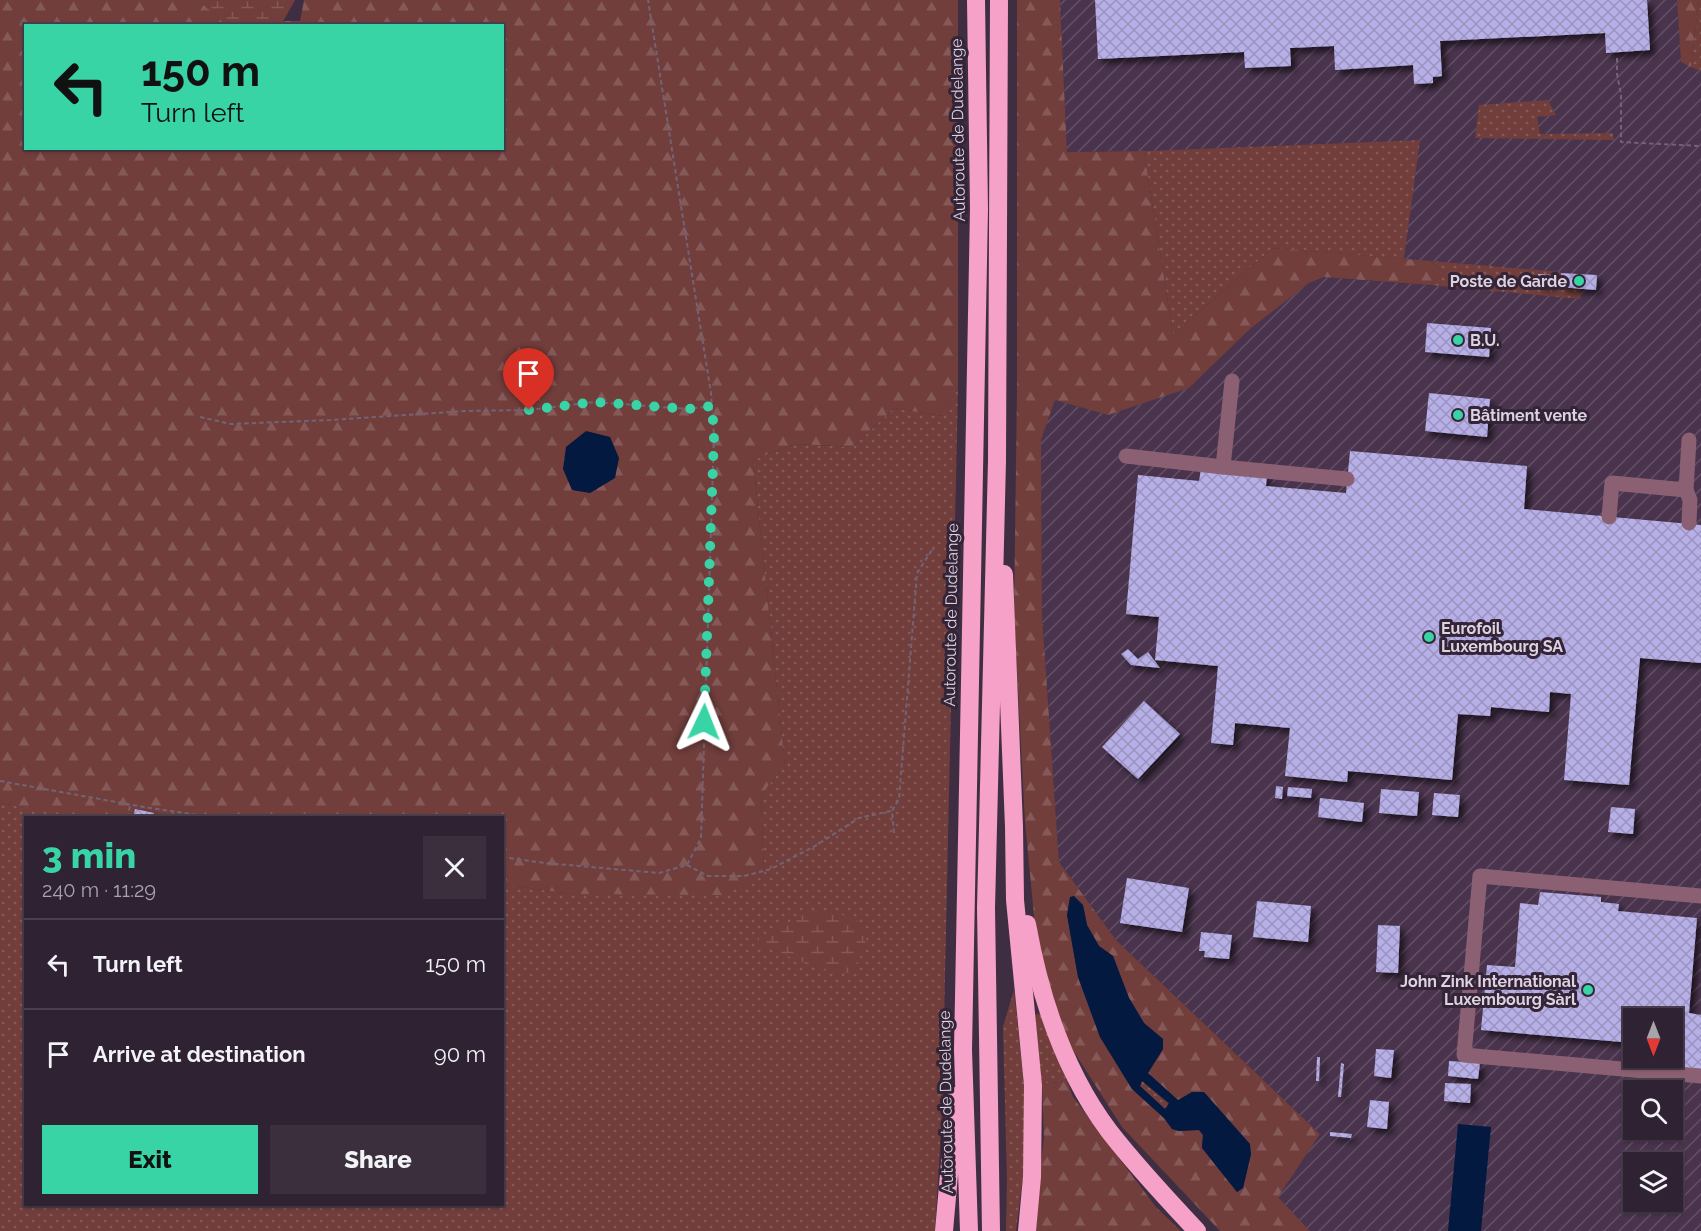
<!DOCTYPE html>
<meta charset="utf-8">
<style>
body{margin:0;font-family:Raleway,sans-serif;background:#3b2f3e;color:#f1f3f6;height:100vh;display:flex;flex-direction:column;font-size:22px;white-space:nowrap}
*{box-sizing:border-box;margin:0}
p{font-size:20px;color:#a7a4ac}
.icon{flex:none;width:33px;height:33px;fill:none;stroke:currentColor;stroke-width:2;stroke-linecap:round;stroke-linejoin:round}
.map{position:relative;flex:1;overflow:hidden}
.drawer{position:absolute;left:24px;top:816px;width:480px;height:390px;display:flex;flex-direction:column;background:#2f2232;border-radius:0px;box-shadow:0 2px 4px #0004,0 0 0 2px #4a3f4d}
.drawer>*{flex:none}
.hud{position:absolute;left:24px;top:24px;width:480px;height:126px;border-radius:0px;box-shadow:0 2px 4px #0004,0 0 0 2px #4a3f4d;background:#38d4a6;color:#111;overflow:hidden}
.needle{width:39px;rotate:180deg}
.buttons{position:absolute;left:1623px;top:1008px;display:grid;gap:12px}
.buttons a{display:grid;place-items:center;width:60px;height:60px;border-radius:0px;background:#2f2232;box-shadow:0 2px 4px #0004,0 0 0 2px #4a3f4d;font-size:30px}
.pin{position:absolute;display:grid;place-items:center;width:51px;height:51px;color:#fff;margin:-62px -26px;border-radius:50% 50% 50% 0;rotate:-45deg;box-shadow:0 0 6px #0007}
.pin .icon{rotate:45deg}
.me{position:absolute;width:66px;margin:-33px;rotate:2deg;stroke-linejoin:round;filter:drop-shadow(0 0 4px #0008)}
.turn{display:flex;align-items:center;gap:21px;height:126px;padding:0 18px;font-size:27px}
.turn .icon{width:78px;height:78px;stroke-width:2.5}
.turn b{display:block;font-size:42px;line-height:51px}
.round{display:grid;place-items:center;flex:none;width:63px;height:63px;border-radius:0px;background:#3b2f3e}
.headline{display:flex;align-items:center;justify-content:space-between;height:102px;padding:0 18px}
h1{font-size:36px;font-weight:800;line-height:45px;color:#38d4a6}
.action{display:flex;gap:12px;margin-top:auto;padding:12px 18px}
.action a{flex:1;height:69px;border-radius:0px;background:#38d4a6;color:#111;font-size:24px;font-weight:800;line-height:69px;text-align:center}
.action a+a{background:#3b2f3e;color:#f1f3f6}
ul{padding:0;list-style:none}
li{display:flex;align-items:center;gap:18px;height:90px;padding:0 18px;border-top:2px solid #4a3f4d}
li div{flex:1}
li b{display:block;font-size:22px}
li em{font-style:normal}
.map>svg:first-child{display:block}
.industrial{fill:url(#industrial-furrows);fill-rule:evenodd}
.grass{fill:url(#grass-dots)}
.forest{fill:url(#forest-firs);fill-rule:evenodd}
.wetland{fill:url(#wetland-marsh)}
.water{fill:#03193f;fill-rule:evenodd}
.building{fill:url(#building-cross-hatch);filter:url(#shadow)}
.lines{fill:none;stroke-linecap:round;stroke-linejoin:round}
.path{stroke:#726375;stroke-width:2;stroke-dasharray:4.5 3;stroke-linecap:butt}
.minor{stroke:#8c6073;stroke-width:15}
.highway{stroke:#f6a1c7;stroke-width:18}
.route{stroke:#38d4a6;stroke-width:10;stroke-dasharray:0 18}
.poi-dot{fill:#38d4a6;stroke:#342437;stroke-width:2}
.labels{text-anchor:middle;dominant-baseline:central;stroke-width:6;stroke-linejoin:round;paint-order:stroke}
.street-label{font-size:16px;fill:#ddd2df;stroke:#342437}
.poi-label{font-size:16px;font-weight:bold;fill:#ddd2df;stroke:#342437;text-anchor:start}
</style>
<div class="map">
<svg width="1701" height="1231" viewBox="0 0 1701 1231">
<defs>
<pattern id="industrial-furrows" width="10" height="10" patternUnits="userSpaceOnUse" patternTransform="scale(1.5)"><rect width="10" height="10" fill="#49334d"/><path d="M-1 1l2-2M0 10L10 0M9 11l2-2" fill="none" stroke="#635066"/></pattern>
<pattern id="grass-dots" width="8" height="8" patternUnits="userSpaceOnUse" patternTransform="scale(1.5)"><rect width="8" height="8" fill="#713e3c"/><path d="M2 2h.1M6 6h.1" fill="none" stroke="#855958" stroke-width="1.8" stroke-linecap="round"/></pattern>
<pattern id="forest-firs" width="22" height="20" patternUnits="userSpaceOnUse" patternTransform="scale(1.5)"><rect width="22" height="20" fill="#713e3c"/><path d="M5 1l3.5 6h-7zM16 11l3.5 6h-7z" fill="#855958"/></pattern>
<pattern id="wetland-marsh" width="20" height="14" patternUnits="userSpaceOnUse" patternTransform="scale(1.5)"><rect width="20" height="14" fill="#713e3c"/><path d="M1 5h8M5 5V1M11 12h8M15 12V8" fill="none" stroke="#855958"/></pattern>
<pattern id="building-cross-hatch" width="8" height="8" patternUnits="userSpaceOnUse" patternTransform="scale(1.5)"><rect width="8" height="8" fill="#b7afe7"/><path d="M0 0l8 8M0 8l8-8" fill="none" stroke="#9a93be"/></pattern>
<filter id="shadow"><feDropShadow dx="5" dy="5" stdDeviation="3" flood-color="#0009"/></filter>
</defs>
<rect width="100%" height="100%" fill="#3f2e42"/>
<path class="industrial" d="M1060 0H1677L1681 62 1701 71V1231H1310L1278 1197 1320 1134 1116 940 1059 862 1042 615 1041 440 1055 400 1108 415 1189 388 1250 329 1309 283 1324 277 1580 298 1581 289 1560 287 1561 272 1404 259 1419 140 1144 151 1067 152ZM1634 1018H1672V1058H1634ZM1634 1090H1672V1130H1634ZM1634 1162H1672V1202H1634Z"/>
<g class="grass">
<polygon points="1699,0 1701,0 1701,71 1691,67"/>
<polygon points="1548,100 1556,115 1537,117 1540,134 1613,133 1614,140 1475,138 1479,105"/>
<polygon points="1420,140 1404,259 1273,248 1173,334 1144,151"/>
<polygon points="1431,261 1561,272 1560,287 1581,289 1580,299 1428,285 1440,278 1440,270"/>
<polygon points="958,387 942,1111 935,1231 0,1231 0,803 91,817 26,818 26,1204 502,1204 503,884 571,894 764,876 761,795 785,765 753,460 795,444 853,447 894,408 943,416"/>
<polygon points="1014,990 1024,1085 1024,1168 1016,1231 1006,1231 1007,1181 1003,1027"/>
<polygon points="1040,1013 1067,1081 1042,1084 1035,1015"/>
<polygon points="1142,1081 1169,1104 1165,1109 1140,1086"/>
</g>
<g class="forest">
<polygon points="0,0 198,0 227,25 26,26 26,148 502,148 502,26 278,25 282,21 300,21 304,0 958,0 958,387 943,416 894,408 853,447 795,444 753,460 785,765 761,795 764,876 723,895 571,894 503,884 502,818 91,818 0,803"/>
<path d="M1017 0H1060L1067 152 1144 151 1173 334 1273 248 1431 261 1440 270V278L1428 285 1324 277 1309 283 1250 329 1189 388 1108 415 1055 400 1041 440 1042 615 1059 862 1116 940 1320 1134 1278 1197 1310 1231H1220L1122 1127 1071 1047 1054 1008 1035 926 1025 822 1014 614 1017 392ZM1083 905 1087 925 1099 946 1113 956 1129 998 1144 1023 1163 1039V1049L1148 1073 1178 1101 1192 1092 1251 1154 1243 1188 1237 1192 1202 1148 1203 1135 1199 1130 1179 1131 1172 1129 1164 1118 1132 1089 1100 1037 1078 977 1067 915Z"/>
<polygon points="1677,0 1699,0 1691,67 1681,62"/>
<polygon points="1067,1081 1073,1097 1156,1207 1181,1231 1033,1231 1044,1137 1042,1084"/>
</g>
<g class="wetland">
<polygon points="198,0 295,0 281,25 227,26"/>
<polygon points="811,911 843,915 863,924 868,933 857,968 848,973 815,967 759,945 759,937"/>
</g>
<g class="water">
<polygon points="586,431 610,437 619,458 615,478 590,493 572,490 563,469 566,447"/>
<path d="M1074 896 1083 905 1087 925 1099 946 1113 956 1129 998 1144 1023 1163 1039V1049L1148 1073 1178 1100 1192 1092H1204L1250 1144 1251 1154 1243 1188 1237 1192 1202 1148 1203 1135 1199 1130 1179 1131 1172 1129 1164 1118 1132 1089 1100 1037 1078 977 1067 915 1070 897ZM1142 1081 1169 1103 1165 1109 1140 1086Z"/>
<polygon points="1458,1124 1491,1127 1481,1231 1448,1231"/>
</g>
<g class="building">
<polygon points="1095,0 1647,0 1650,50 1606,53 1605,33 1440,41 1442,76 1433,77 1433,83 1414,84 1413,65 1335,70 1334,46 1290,48 1291,66 1245,68 1244,52 1098,59"/>
<polygon points="1561,273 1597,275 1596,290 1560,287"/>
<polygon points="1538,274 1553,275 1552,286 1537,285"/>
<polygon points="1427,323 1491,328 1489,357 1425,352"/>
<polygon points="1429,393 1490,399 1487,437 1425,431"/>
<polygon points="1350,451 1527,466 1524,509 1701,525 1701,663 1640,658 1629,785 1564,780 1571,694 1550,692 1549,712 1491,707 1490,716 1458,714 1452,780 1348,771 1347,782 1285,776 1290,728 1235,723 1233,745 1211,743 1218,666 1155,660 1159,617 1126,614 1138,475 1199,481 1201,469 1267,475 1266,486 1346,493"/>
<polygon points="1128,649 1138,659 1148,652 1160,668 1131,665 1121,654"/>
<polygon points="1144,701 1180,734 1138,779 1102,747"/>
<polygon points="1276,786 1283,787 1282,799 1275,798"/>
<polygon points="1288,787 1312,789 1311,798 1287,796"/>
<polygon points="1381,789 1419,792 1417,816 1379,813"/>
<polygon points="1434,793 1460,795 1458,817 1432,815"/>
<polygon points="1320,798 1364,803 1362,822 1318,817"/>
<polygon points="1611,807 1635,809 1633,834 1608,832"/>
<polygon points="135,809 154,813 153,818 133,818"/>
<polygon points="1127,878 1189,888 1182,932 1120,923"/>
<polygon points="1540,892 1601,897 1601,902 1619,904 1618,911 1697,918 1689,1013 1701,1015 1701,1071 1635,1065 1636,1058 1672,1058 1672,1018 1634,1018 1634,1043 1481,1030 1487,965 1515,967 1520,903 1538,905"/>
<polygon points="1257,901 1311,906 1308,942 1253,937"/>
<polygon points="1378,925 1400,926 1398,973 1376,972"/>
<polygon points="1201,932 1232,935 1229,959 1204,957 1205,951 1199,951"/>
<polygon points="1376,1049 1394,1050 1391,1078 1374,1076"/>
<polygon points="1317,1057 1320,1057 1319,1081 1316,1081"/>
<polygon points="1449,1061 1480,1063 1478,1079 1448,1076"/>
<polygon points="1341,1063 1344,1064 1341,1097 1338,1097"/>
<polygon points="1445,1083 1471,1084 1470,1103 1444,1101"/>
<polygon points="1370,1100 1389,1102 1387,1129 1367,1127"/>
<polygon points="1330,1132 1352,1134 1351,1138 1330,1136"/>
</g>
<g class="lines">
<g class="path">
<polyline points="1617,58 1617,74 1621,95 1621,142 1701,146"/>
<polyline points="200,417 231,424 330,420 464,411 529,410 595,402 688,409 712,406"/>
<polyline points="0,781 144,807 218,818"/>
<polyline points="128,818 130,805"/>
<polyline points="894,833 892,811 899,799 917,573 934,547"/>
<polyline points="502,857 545,863 659,873 687,865 701,838 714,436 711,393 648,0"/>
<polyline points="687,865 708,876 744,876 771,869 815,846 859,818 891,811"/>
<polyline points="1632,1104 1633,1086"/>
<polyline points="1682,1108 1684,1090"/>
</g>
<g class="minor">
<polyline points="1126,456 1223,467 1232,381"/>
<polyline points="1223,467 1347,479"/>
<polyline points="1686,490 1690,500 1689,523"/>
<polyline points="1609,517 1612,483 1686,490 1689,440"/>
<polyline points="1701,896 1480,876 1464,1055 1701,1076"/>
</g>
<g class="highway">
<polyline points="1004,574 1014,827 1015,900 1033,1085 1032,1177 1027,1231"/>
<path d="M1027 924C1040 997 1064 1071 1109 1131 1136 1166 1167 1199 1197 1231"/>
<polyline points="944,1231 956,1096"/>
<polyline points="969,1231 963,1050 979,209 976,0"/>
<polyline points="991,1231 986,908 997,461 999,0"/>
</g>
</g>
<g class="lines">
<polyline class="route" points="529,410 595,402 688,409 712,406 714,436 704,722"/>
</g>
<g class="poi-dot">
<circle cx="1579" cy="281" r="6"/>
<circle cx="1458" cy="340" r="6"/>
<circle cx="1458" cy="415" r="6"/>
<circle cx="1429" cy="637" r="6"/>
<circle cx="1588" cy="990" r="6"/>
</g>
<g class="labels">
<g class="street-label">
<text transform="translate(958 130) rotate(-91)">Autoroute de Dudelange</text>
<text transform="translate(951 615) rotate(-89)">Autoroute de Dudelange</text>
<text transform="translate(946 1102) rotate(-91)">Autoroute de Dudelange</text>
</g>
<g class="poi-label">
<text x="1567" y="281" text-anchor="end">Poste de Garde</text>
<text x="1470" y="340">B.U.</text>
<text x="1470" y="415">Bâtiment vente</text>
<text x="1441" y="628">Eurofoil<tspan x="1441" dy="18">Luxembourg SA</tspan></text>
<text x="1576" y="981" text-anchor="end">John Zink International<tspan x="1576" dy="18">Luxembourg Sàrl</tspan></text>
</g>
</g>
</svg>
<div class="buttons">
<a><svg class="needle" viewBox="-14 -14 28 28"><path d="M0-13l5 13h-10z" fill="#e53935"/><path d="M0 13l5-13h-10z" fill="#a7a4ac"/></svg></a>
<a><svg class="icon" aria-label="search" viewBox="0 0 24 24"><circle cx="10" cy="10" r="6"/><path d="M15 15l6 6"/></svg></a>
<a><svg class="icon" aria-label="layers" viewBox="0 0 24 24"><path d="M12 4l9 5-9 5-9-5zM3 14l9 5 9-5"/></svg></a>
</div>
<div class="pin" style="left:529px;top:410px;background:#d93025"><svg class="icon" aria-label="arrive" viewBox="0 0 24 24"><path d="M6 21V4h12l-3 4 3 4H6"/></svg></div>
<svg class="me" style="left:704px;top:722px" viewBox="-20 -20 40 40"><path d="M0-17L14 15 0 8-14 15z" fill="#38d4a6" stroke="#fff" stroke-width="4"/></svg>
<div class="hud">
<div class="turn"><svg class="icon" aria-label="left" viewBox="0 0 24 24"><path d="M17 20v-9H6M10 6l-5 5 5 5"/></svg><div><b>150 m</b>Turn left</div></div>
</div>
<section class="drawer">
<div class="headline"><div><h1>3 min</h1><p>240 m · 11:29</p></div><a class="round"><svg class="icon" aria-label="close" viewBox="0 0 24 24"><path d="M6 6l12 12M18 6L6 18"/></svg></a></div>
<ul>
<li><svg class="icon" aria-label="left" viewBox="0 0 24 24"><path d="M17 20v-9H6M10 6l-5 5 5 5"/></svg><div><b>Turn left</b></div><em>150 m</em></li>
<li><svg class="icon" aria-label="arrive" viewBox="0 0 24 24"><path d="M6 21V4h12l-3 4 3 4H6"/></svg><div><b>Arrive at destination</b></div><em>90 m</em></li>
</ul>
<div class="action"><a>Exit</a><a>Share</a></div>
</section>
</div>
